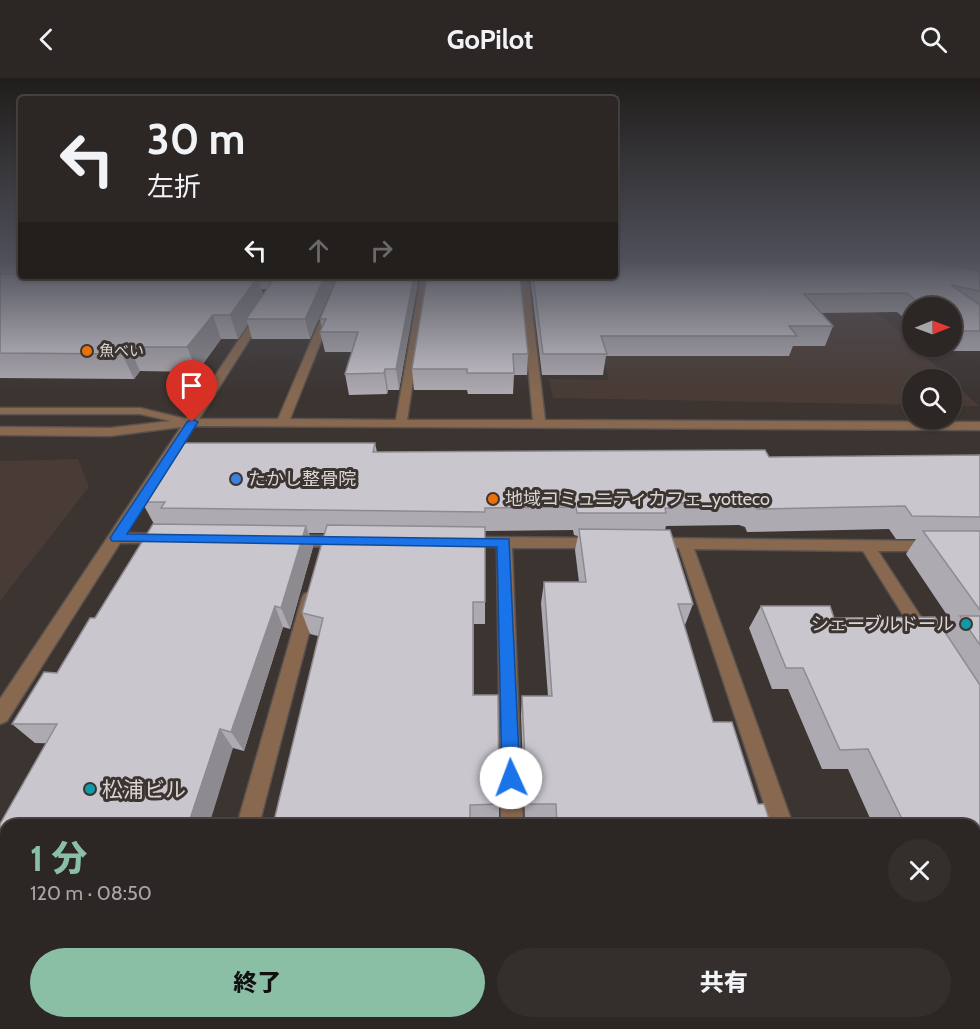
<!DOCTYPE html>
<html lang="ja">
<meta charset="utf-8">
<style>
body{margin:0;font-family:Cabin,"Noto Sans JP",sans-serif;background:#342f2d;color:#f1f3f6;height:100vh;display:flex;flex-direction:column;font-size:22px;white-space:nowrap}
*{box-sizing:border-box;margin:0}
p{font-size:20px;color:#a6a5a7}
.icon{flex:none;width:33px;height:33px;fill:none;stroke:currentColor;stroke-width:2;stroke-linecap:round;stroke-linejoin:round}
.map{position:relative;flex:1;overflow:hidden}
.details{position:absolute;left:0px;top:741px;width:981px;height:210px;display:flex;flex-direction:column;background:#2c2725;border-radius:18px 18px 0 0;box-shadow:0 2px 4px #0004,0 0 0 2px #484442}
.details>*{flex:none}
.hud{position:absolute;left:18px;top:18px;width:600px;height:183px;border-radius:6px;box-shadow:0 2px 4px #0004,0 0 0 2px #484442;background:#2c2725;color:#f1f3f6;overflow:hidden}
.needle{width:39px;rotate:89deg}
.fabs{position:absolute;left:902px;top:219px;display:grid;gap:12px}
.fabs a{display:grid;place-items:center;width:60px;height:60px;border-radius:50%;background:#2c2725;box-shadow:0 2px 4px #0004,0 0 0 2px #484442;font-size:30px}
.pin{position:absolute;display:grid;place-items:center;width:51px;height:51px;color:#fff;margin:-62px -26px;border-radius:50% 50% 50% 0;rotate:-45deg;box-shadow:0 0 6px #0007}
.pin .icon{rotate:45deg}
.me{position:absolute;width:66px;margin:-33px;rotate:358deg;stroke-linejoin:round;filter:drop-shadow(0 0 4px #0008)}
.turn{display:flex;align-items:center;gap:21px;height:126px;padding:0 30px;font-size:27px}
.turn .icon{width:78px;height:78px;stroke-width:2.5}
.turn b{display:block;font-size:42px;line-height:51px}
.lanes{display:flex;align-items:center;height:57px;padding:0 30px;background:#0003;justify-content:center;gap:30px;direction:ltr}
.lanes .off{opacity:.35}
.round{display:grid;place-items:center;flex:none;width:63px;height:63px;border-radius:32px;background:#342f2d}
.overview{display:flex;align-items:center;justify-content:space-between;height:102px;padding:0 30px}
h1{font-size:36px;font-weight:800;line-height:45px;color:#8abfa5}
.primary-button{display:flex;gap:12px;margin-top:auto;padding:12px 30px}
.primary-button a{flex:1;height:69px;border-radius:36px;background:#8abfa5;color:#111;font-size:24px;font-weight:800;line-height:69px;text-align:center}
.primary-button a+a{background:#342f2d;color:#f1f3f6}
header{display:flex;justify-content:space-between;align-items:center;height:78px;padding:0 30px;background:#2c2725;font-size:27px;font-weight:800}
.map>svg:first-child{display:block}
.built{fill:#493b35}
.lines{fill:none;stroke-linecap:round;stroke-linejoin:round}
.minor-casing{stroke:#58514e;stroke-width:3}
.minor{fill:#886950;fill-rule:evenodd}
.wall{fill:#aeaab1;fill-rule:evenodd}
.shaded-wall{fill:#8d8b90}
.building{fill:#cac6ce;stroke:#8d8b90;stroke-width:1.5}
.route{fill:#1a73e8;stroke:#114b97;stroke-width:1.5}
.food-dot{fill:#e8710a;stroke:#3b3431;stroke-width:2}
.shop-dot{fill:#3f7fe0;stroke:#3b3431;stroke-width:2}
.culture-dot{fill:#0f9aa8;stroke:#3b3431;stroke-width:2}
.labels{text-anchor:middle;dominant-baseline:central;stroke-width:6;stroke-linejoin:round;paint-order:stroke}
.far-poi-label{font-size:15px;fill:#dbd6d4;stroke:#3b3431;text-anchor:start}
.poi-label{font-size:18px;fill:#dbd6d4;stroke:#3b3431;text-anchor:start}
.near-poi-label{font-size:21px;fill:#dbd6d4;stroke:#3b3431;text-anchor:start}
</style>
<header><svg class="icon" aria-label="back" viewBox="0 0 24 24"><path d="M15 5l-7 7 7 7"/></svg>GoPilot<svg class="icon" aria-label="search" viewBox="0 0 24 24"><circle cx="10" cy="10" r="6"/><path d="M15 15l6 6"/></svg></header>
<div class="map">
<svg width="980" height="951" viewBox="0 0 980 951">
<rect width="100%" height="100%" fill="#3b3431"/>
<g class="built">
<polygon points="822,183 950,301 912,302 912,327 553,320 549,301 609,302 583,198 615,198"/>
<polygon points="951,302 979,328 951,328"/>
<polygon points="78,381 89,409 0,523 0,383"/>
</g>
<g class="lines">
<defs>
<g id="minor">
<polygon points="339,198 347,198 290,341 396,342 421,198 429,198 407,342 533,342 520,198 528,198 545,342 980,344 980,352 194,348 126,455 165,456 172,461 170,465 120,465 7,643 0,646 0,621 181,349 110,358 0,357 0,349 110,350 171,343 140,336 0,336 0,330 140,330 186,341 257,235 260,234 265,237 199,341 278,341"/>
<path d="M291 457 342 458 349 463C343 471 290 470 284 462Z"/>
<polygon points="465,459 597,460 604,465 597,470 512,470 523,747 501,747 497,469 460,468 458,464 460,460"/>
<polygon points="654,460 930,463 937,468 930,473 878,473 932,556 930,561 924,563 918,561 863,473 694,471 793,747 771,747 679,470 649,469 647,465 649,461"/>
<polygon points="310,514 316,516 318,520 259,747 237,747 302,520 304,516"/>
<polygon points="181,945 207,945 206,951 180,951"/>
<rect x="505" y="945" width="26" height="6"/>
<polygon points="837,945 863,945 865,951 839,951"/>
</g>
</defs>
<use href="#minor" class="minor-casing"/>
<use href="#minor" class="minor"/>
</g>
<g class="wall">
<path d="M0 183H21V198H83L80 200 175 201 179 198H337L310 261H252L248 246 238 261H221L197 294 140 293 134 301 0 300ZM261 211H267L263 217Z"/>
<polygon points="615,183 980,183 980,273 942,273 937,268 951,268 951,230 912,230 912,247 897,234 821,235 833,248 825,268 793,268 789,278 606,278 603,297 542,297 530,198 615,198"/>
<polygon points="419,198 399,312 388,312 387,316 349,317 345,296 352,274 325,274 320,254 322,250 320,241"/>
<polygon points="427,198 528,276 527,297 514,297 513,316 468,316 467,312 414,312 412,291"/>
<polygon points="375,365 377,374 769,379 980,377 980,951 902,951 899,945 975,945 975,747 873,747 848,691 822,691 788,611 772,611 749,550 761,528 834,540 945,554 953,546 906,476 916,461 896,461 889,451 747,454 745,449 739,447 666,448 665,452 693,526 685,547 684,547 713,644 758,726 771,747 553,747 552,742 525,743 521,637 522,618 548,618 541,525 544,504 579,504 575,472 578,458 574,457 573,452 485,453 485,546 474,546 474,617 499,726 499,743 471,744 318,558 310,556 302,535 325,455 309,455 313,469 290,551 283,549 244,673 233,670 35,665 12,646 57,595 95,540 154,446 142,424"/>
<polygon points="578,945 829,945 831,951 578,951"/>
</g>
<g class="shaded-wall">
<polygon points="64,198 83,198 69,209"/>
<polygon points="266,198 278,198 270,211"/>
<polygon points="325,198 337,198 310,261 305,241"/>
<polygon points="414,198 419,198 399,312 396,291"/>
<polygon points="258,199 264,221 246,241 248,246 238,261 230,237"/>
<polygon points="213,237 221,261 197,294 187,269"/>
<polygon points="129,269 140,293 134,301 122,276"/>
<polygon points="385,291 388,312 387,316 384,295"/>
<polygon points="306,448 313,469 290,551 281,530"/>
<polygon points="473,524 474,546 474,637 473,617"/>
<polygon points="275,528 283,549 244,673 231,654"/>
<polygon points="220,651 233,670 209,747 188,747"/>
<polygon points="120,945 147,945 145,951 118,951"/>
</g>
<g class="building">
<polygon points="615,183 925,183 980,193 980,213 951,207 980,227 980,253 954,253 951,251 951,230 925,230 907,215 804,216 833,248 789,248 797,258 601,258 607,276 543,276 533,198 615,198"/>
<polygon points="0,196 21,196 21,198 42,198 39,200 175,201 179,198 258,199 230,237 213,237 187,269 129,269 122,276 0,275"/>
<polygon points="276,198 325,198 305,241 246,241"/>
<polygon points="338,198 414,198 396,291 385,291 384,295 345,296 358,254 320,254 326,241 320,241"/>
<polygon points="427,198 520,198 528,276 513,276 514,295 467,295 467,291 412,291"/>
<polygon points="179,365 375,365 373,374 765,372 769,379 980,377 980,439 912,438 905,428 757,431 755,426 749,425 670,425 672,430 665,430 666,435 577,435 576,429 485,430 485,434 161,430 165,424 142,424"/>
<polygon points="153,446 306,448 281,530 275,528 231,654 220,651 188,747 6,747 6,945 120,945 118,951 0,951 0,746 57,646 12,646 44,594 57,595 90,540 95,540"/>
<polygon points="327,447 485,449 485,524 473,524 473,617 498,617 499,726 470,727 470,747 273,747 323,540 302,535"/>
<polygon points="579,451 670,452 693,526 678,526 713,644 732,644 758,726 764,726 771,747 557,747 556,726 527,726 522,618 552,618 544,504 586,504"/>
<polygon points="923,453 980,453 980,532"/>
<polygon points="761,528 830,528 834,540 935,539 980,607 980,951 935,951 933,945 975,945 975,747 905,747 868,671 840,672 803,590 786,590"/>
<polygon points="960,538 980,538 980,567"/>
<polygon points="201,945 477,945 477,951 199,951"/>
<polygon points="585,945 829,945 831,951 585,951"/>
</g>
<linearGradient id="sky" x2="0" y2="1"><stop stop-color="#201d1b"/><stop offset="0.58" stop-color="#4f505a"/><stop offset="1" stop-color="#4f505a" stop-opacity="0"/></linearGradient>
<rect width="980" height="316" fill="url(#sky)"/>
<polygon class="route" points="192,341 198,344 127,456 509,461 520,700 518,706 511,709 504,706 502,700 497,469 112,463 110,460 112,457 187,344"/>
<g class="food-dot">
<circle cx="87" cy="273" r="6"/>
<circle cx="493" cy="421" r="6"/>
</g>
<circle class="shop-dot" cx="236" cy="401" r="6"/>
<g class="culture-dot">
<circle cx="966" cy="546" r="6"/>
<circle cx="90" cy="711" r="6"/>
</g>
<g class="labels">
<g class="far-poi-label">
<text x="99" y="273">魚べい</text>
</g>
<g class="poi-label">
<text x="248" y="401">たかし整骨院</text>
<text x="505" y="421">地域コミュニティカフェ_yotteco</text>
<text x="954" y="546" text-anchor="end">シェーブルドール</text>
</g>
<g class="near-poi-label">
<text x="102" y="711">松浦ビル</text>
</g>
</g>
</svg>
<div class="fabs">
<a><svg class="needle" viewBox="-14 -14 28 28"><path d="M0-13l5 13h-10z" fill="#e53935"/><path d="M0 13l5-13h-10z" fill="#a6a5a7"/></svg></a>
<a><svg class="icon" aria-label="search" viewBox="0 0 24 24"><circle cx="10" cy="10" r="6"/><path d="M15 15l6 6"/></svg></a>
</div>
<div class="pin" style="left:192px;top:344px;background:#d93025"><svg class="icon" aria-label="arrive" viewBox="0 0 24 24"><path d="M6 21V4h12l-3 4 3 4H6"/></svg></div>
<svg class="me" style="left:511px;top:700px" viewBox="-20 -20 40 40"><circle r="19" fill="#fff"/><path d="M0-13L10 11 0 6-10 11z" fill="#1a73e8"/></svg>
<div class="hud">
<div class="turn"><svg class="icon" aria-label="left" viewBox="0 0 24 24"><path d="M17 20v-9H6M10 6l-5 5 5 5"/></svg><div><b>30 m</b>左折</div></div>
<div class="lanes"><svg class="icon" aria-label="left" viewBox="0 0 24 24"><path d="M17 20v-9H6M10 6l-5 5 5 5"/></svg><svg class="icon off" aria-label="ahead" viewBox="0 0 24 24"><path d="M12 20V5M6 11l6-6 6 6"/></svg><svg class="icon off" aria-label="right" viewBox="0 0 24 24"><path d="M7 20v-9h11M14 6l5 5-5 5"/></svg></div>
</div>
<section class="details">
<div class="overview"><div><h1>1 分</h1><p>120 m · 08:50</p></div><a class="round"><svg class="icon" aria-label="close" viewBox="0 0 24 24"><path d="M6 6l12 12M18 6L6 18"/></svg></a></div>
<div class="primary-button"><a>終了</a><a>共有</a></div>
</section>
</div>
